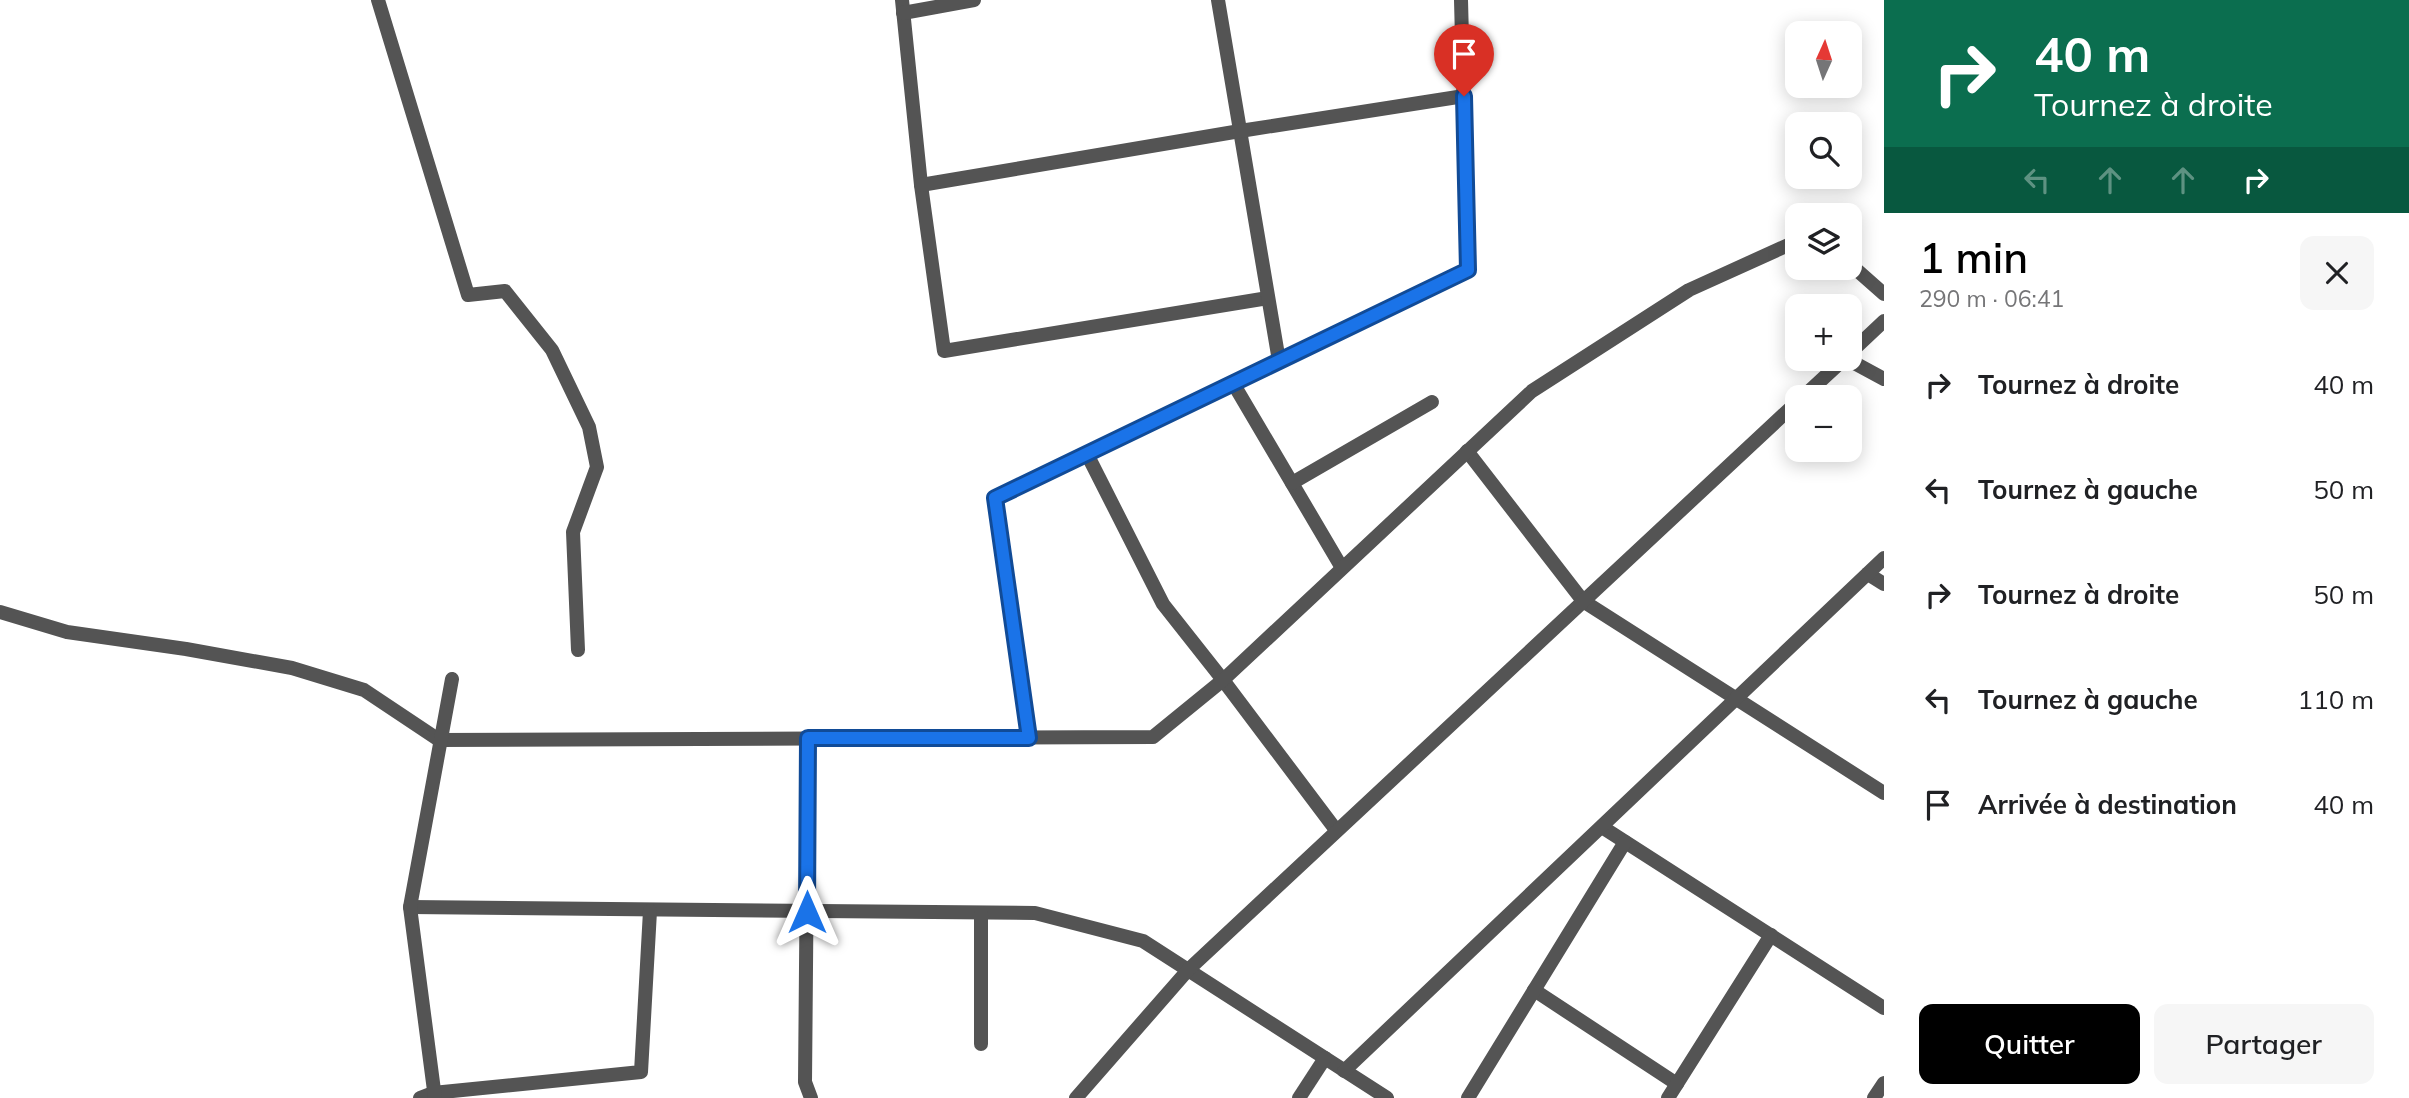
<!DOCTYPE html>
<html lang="fr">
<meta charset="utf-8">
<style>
body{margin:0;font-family:Mulish,sans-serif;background:#f6f6f6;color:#202124;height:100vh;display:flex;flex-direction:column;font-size:26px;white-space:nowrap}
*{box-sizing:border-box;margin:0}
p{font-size:23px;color:#757577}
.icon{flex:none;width:38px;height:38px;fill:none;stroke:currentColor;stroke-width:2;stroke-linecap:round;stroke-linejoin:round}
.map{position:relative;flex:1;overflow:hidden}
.sheet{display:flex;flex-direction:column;background:#fff;width:525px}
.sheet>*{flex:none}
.banner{background:#0b6e4f;color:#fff;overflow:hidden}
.needle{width:46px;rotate:3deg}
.controls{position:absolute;left:1785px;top:21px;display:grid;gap:14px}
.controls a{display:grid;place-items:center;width:77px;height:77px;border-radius:14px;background:#fff;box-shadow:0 4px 18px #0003;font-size:35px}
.pin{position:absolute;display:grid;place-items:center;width:60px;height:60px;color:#fff;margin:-72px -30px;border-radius:50% 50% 50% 0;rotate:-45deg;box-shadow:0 0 7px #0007}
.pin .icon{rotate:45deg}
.me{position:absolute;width:77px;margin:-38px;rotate:0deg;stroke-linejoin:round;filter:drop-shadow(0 0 5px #0008)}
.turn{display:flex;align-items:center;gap:24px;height:147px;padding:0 35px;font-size:32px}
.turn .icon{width:91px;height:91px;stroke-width:2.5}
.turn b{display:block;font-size:49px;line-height:60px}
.lanes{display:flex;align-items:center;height:66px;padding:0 35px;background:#0003;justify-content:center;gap:35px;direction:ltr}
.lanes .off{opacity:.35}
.round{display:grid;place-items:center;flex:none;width:74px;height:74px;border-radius:14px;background:#f6f6f6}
.headline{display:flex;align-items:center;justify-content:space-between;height:119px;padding:0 35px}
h1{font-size:42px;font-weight:600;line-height:52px;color:#000}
.cta{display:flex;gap:14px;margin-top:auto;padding:14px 35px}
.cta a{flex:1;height:80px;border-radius:14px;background:#000;color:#fff;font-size:28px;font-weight:600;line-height:80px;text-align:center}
.cta a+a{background:#f6f6f6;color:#202124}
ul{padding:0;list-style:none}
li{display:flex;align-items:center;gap:21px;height:105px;padding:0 35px}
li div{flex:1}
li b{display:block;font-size:26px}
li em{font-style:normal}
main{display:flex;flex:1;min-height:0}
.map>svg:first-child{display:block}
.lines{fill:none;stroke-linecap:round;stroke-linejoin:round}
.minor{stroke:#545454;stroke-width:14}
.route-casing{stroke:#114b97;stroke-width:18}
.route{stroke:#1a73e8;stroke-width:12}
</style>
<main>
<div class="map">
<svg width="1884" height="1098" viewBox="0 0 1884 1098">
<rect width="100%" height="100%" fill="#fff"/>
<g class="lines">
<g class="minor">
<polyline points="378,0 468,295 505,291 552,350 589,427 597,467 573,532 578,650"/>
<polyline points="902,0 921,185 944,351 1268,298"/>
<polyline points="1218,0 1279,361"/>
<polyline points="903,13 974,0"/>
<polyline points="921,185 1240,131 1464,96"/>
<polyline points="1850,264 1884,294"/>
<polyline points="1850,353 1884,321"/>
<polyline points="1847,359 1884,379"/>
<polyline points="1233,383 1342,568"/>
<polyline points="1803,397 1844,359"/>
<polyline points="1467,451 1583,601 1884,793"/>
<polyline points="1087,454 1163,604 1223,680 1336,830"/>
<polyline points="1292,483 1432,402"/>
<polyline points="1868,574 1884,584"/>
<polyline points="0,612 67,632 186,649 292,668 364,690 439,740 1153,737 1223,680 1532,391 1689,290 1797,241"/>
<polyline points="808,738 805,1082 811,1098"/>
<polyline points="1029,738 995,498 1468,270 1461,0"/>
<polyline points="1602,827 1884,1008"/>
<polyline points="410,907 1035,913 1143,941 1387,1098"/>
<polyline points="981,913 981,1044"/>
<polyline points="1534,990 1677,1084"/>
<polyline points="1344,1071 1884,558"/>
<polyline points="420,1098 433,1093 641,1072 650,911"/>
<polyline points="435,1098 410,907 452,679"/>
<polyline points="1076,1098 1188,970 1797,402"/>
<polyline points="1299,1098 1325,1058"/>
<polyline points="1468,1098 1625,842"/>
<polyline points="1668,1098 1771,935"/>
<polyline points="1874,1098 1884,1083"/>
</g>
</g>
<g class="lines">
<defs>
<polyline id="route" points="807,912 808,738 1029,738 995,498 1468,270 1464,96"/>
</defs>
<use href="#route" class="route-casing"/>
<use href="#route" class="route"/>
</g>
</svg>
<div class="controls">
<a><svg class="needle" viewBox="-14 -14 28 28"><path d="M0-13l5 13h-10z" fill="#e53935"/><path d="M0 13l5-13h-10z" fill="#757577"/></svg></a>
<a><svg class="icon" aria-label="search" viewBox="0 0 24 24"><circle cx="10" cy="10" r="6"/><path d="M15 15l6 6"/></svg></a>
<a><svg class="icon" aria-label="layers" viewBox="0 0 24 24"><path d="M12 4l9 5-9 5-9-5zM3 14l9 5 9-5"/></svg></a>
<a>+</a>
<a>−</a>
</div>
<div class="pin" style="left:1464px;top:96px;background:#d93025"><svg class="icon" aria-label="arrive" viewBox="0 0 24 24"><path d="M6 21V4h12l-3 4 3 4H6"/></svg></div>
<svg class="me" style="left:807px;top:912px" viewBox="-20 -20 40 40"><path d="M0-17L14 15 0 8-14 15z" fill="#1a73e8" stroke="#fff" stroke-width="4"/></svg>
</div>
<section class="sheet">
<div class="banner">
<div class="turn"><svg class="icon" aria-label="right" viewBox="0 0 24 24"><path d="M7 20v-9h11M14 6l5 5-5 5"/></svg><div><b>40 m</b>Tournez à droite</div></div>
<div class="lanes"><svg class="icon off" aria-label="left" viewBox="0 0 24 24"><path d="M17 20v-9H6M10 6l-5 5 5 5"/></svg><svg class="icon off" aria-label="ahead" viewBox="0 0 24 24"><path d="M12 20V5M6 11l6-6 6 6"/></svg><svg class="icon off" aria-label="ahead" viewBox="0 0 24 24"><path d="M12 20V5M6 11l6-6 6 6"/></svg><svg class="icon" aria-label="right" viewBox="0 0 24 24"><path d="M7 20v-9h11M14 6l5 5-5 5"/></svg></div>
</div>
<div class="headline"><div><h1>1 min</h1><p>290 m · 06:41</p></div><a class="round"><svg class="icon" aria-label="close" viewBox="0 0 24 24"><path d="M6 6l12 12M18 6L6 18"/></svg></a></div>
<ul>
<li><svg class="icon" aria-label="right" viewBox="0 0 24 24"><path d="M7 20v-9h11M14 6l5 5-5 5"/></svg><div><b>Tournez à droite</b></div><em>40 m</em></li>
<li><svg class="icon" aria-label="left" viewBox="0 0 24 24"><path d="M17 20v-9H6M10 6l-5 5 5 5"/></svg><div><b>Tournez à gauche</b></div><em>50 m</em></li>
<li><svg class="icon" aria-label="right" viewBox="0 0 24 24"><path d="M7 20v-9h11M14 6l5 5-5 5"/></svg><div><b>Tournez à droite</b></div><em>50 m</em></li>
<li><svg class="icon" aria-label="left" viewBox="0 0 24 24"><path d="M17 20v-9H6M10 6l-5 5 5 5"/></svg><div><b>Tournez à gauche</b></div><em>110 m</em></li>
<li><svg class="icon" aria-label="arrive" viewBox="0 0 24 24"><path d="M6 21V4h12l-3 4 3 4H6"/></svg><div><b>Arrivée à destination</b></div><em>40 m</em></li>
</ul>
<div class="cta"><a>Quitter</a><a>Partager</a></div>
</section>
</main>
